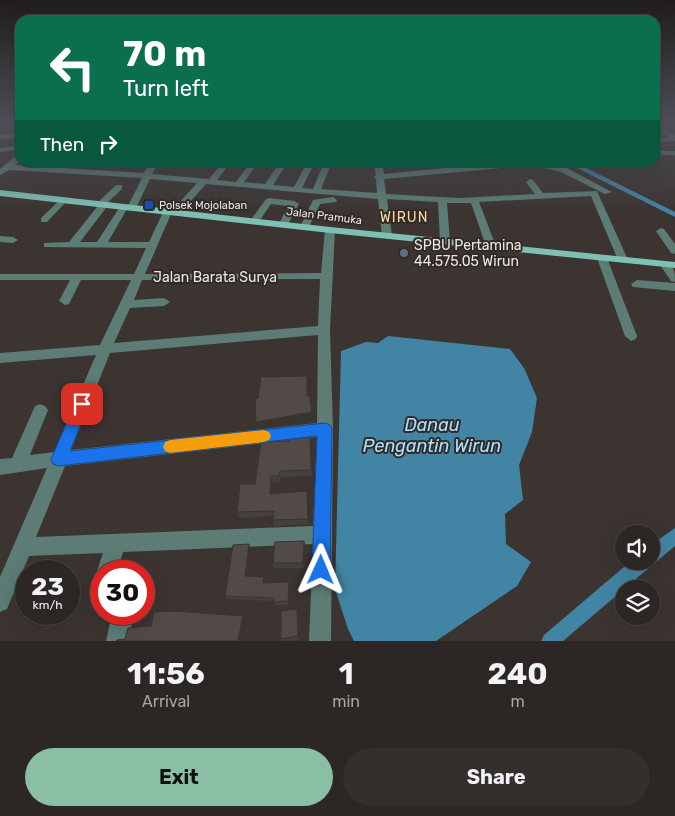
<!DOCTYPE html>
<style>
body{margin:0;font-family:Rubik,sans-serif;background:#342f2d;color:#f1f3f6;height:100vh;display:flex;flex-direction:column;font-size:19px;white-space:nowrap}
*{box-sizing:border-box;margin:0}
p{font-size:16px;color:#a6a5a7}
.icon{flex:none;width:28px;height:28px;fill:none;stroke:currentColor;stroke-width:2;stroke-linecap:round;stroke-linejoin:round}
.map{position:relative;height:641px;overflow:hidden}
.details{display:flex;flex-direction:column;background:#2c2725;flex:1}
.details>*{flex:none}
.banner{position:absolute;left:15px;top:15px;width:645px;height:152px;border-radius:15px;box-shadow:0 5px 20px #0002,0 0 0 1px #484442;background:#0b6e4f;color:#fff;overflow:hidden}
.buttons{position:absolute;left:615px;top:525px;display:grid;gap:10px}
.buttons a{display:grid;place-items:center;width:45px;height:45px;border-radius:50%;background:#2c2725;box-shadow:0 5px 20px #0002,0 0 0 1px #484442;font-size:25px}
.speed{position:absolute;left:15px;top:560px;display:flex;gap:10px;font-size:25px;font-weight:700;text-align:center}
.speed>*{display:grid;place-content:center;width:65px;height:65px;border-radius:50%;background:#2c2725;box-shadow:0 5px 20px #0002,0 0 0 1px #484442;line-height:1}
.speed small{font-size:12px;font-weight:400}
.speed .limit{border:8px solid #d22;background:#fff;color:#111}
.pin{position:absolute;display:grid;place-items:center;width:42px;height:42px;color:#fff;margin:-21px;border-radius:10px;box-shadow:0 2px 8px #0006}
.me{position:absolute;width:55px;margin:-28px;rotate:1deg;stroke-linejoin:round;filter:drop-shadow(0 0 4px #0008)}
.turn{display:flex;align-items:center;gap:18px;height:105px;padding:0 25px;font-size:22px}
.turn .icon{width:65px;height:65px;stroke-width:2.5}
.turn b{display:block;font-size:35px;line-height:42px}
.then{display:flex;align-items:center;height:48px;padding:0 25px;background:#0003;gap:10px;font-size:19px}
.eta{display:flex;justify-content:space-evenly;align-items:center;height:85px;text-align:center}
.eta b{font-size:30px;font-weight:700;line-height:35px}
.cta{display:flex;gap:10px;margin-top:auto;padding:10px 25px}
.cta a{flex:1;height:58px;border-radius:30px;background:#8abfa5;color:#111;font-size:20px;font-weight:700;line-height:58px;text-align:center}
.cta a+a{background:#342f2d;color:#f1f3f6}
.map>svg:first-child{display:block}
.water{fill:#4284a4}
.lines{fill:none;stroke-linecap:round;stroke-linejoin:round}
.stream{stroke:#4284a4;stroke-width:2}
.canal{fill:#4284a4;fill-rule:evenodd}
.minor{fill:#5c7c75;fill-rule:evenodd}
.major{fill:#7ec1b4;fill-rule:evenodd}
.wall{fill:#46403d}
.shaded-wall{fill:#393432}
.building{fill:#514a47;stroke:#393432}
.route{fill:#1a73e8;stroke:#114b97}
.slow{fill:#f59e0b}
.transit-dot{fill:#1a4fb4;stroke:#312a27;stroke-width:2}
.service-dot{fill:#5c6f8a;stroke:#312a27;stroke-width:2}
.labels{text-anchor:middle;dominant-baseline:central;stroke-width:4;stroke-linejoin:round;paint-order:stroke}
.far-poi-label{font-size:11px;fill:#eae6e3;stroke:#312a27;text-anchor:start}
.far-street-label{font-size:11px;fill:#eae6e3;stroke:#312a27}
.far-quarter-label{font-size:14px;letter-spacing:1px;fill:#fadaa2;stroke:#312a27}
.poi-label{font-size:14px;fill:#eae6e3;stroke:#312a27;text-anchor:start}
.street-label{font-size:14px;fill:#eae6e3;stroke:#312a27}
.near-water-label{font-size:18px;font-style:italic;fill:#abe1fe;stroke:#312a27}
</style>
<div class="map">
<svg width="675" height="641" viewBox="0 0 675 641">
<rect width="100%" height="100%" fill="#3b3431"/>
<polygon class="water" points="388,336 510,349 524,368 537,398 532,432 519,465 523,500 505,514 506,544 531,562 517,586 436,641 354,641 348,629 335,589 341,351 366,342 378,343"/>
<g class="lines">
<polyline class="stream" points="571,166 575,166"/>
<g class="canal">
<polygon points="565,162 574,162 675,212 675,217"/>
<polygon points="675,528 675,546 657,561 651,563 650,567 563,641 541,641 544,635 631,561 651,561 651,545"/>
</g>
<g class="minor">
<rect x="0" y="122" width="20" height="4"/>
<polygon points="655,124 675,135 675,141 655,142 655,138 669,137 655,129"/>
<polygon points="20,134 20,138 0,139 0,135"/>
<polygon points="20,145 20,149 0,152 0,148"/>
<rect x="655" y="151" width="20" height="4"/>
<path d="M17 155H20V161L15 165 144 173 150 162H158L152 174 209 179 223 162H231L217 180 236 182 251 162H259L244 182 265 184 280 162H288L273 185 294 187 307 162H315L302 188 313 189 324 162H332L321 189 377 193 376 179 374 177 376 175 374 162H382L384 174 506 162H543L567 168 612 192 605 194 561 172 533 165 384 179 386 194 459 198 535 194 526 182 530 179 533 180 543 193 597 191 628 260 623 263 618 260 591 196 479 202 496 246 491 249 486 246 471 203H447L450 241 445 244 440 241 438 202 387 199 392 236 387 239 382 236 378 199 206 184 178 215 171 214 145 274 321 273 325 230 330 227 335 230 330 330 333 429 331 641H309L313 544 123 552 117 571H101V579L97 571 103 553 29 556 7 609 0 612V577L47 468 0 475V459L12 458 35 406 40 404 45 406 48 410 30 455 54 452 96 355 0 363V353L100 345 131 280H81L69 304 65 305 59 301 70 280H0V274H134L146 248 44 247V243L69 242 97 207 95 205 97 203 116 185H122V189L106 204V208L80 242H97L121 205 128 206 142 178 9 170 0 175V169ZM150 179 197 183 171 212 164 210 149 242H108L127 209 131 211 136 208ZM320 279 318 326 114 343 130 308 164 306 170 302 164 298 134 300 142 280ZM318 335 317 423 71 450 110 353ZM317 437 313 526 36 537 65 466Z"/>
<polygon points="333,197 337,200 336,202 320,204 308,229 302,229 300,227 313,200"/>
<polygon points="62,198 66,201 65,203 47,222 41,222 41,218"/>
<polygon points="269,198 294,201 299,204 287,226 284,227 279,224 288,206 271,204 258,223 255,224 250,221 266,199"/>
<polygon points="661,228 664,229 675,244 675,254 671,253 656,231"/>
<polygon points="0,236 13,237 18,240 13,243 0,242"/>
<polygon points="602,255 607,258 637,336 636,339 631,341 625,336 597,258"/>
<path d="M665 262C675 264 675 274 675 282L671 281 660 265Z"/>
<polygon points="637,280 675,283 675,291 633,287 631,284"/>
<polygon points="101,582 101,605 100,605 93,602 90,595 94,585"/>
<polygon points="112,614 134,614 128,641 106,641"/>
</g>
<polygon class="major" points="0,190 330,227 675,262 675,268 330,233 0,196"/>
</g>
<g class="wall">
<polygon points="310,434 312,476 281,477 280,482 272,482 271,494 307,491 308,524 274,526 273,520 273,516 239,518 237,512 255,484 289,441"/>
<polygon points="304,541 305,546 304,568 274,568 273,563"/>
<polygon points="250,549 247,576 264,577 265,583 289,582 289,605 275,605 274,601 227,599 225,596"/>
<polygon points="297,609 299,640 282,641 281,639"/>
</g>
<g class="shaded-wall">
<polygon points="312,412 312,418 257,428 256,422"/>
<polygon points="271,476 272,482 271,499 270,494"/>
<polygon points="304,541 305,546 304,568 303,563"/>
<polygon points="249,544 250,549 246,580 245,576"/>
<polygon points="289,582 289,605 288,601"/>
<polygon points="297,609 298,613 299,640 298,636"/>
<polygon points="243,616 245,620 240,641 238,641"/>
</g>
<g class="building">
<polygon points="307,376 307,396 310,396 312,412 256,422 255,399 258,398 261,377"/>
<polygon points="310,434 311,470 280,471 279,476 271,476 270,494 307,491 308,519 273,520 274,511 237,512 240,484 255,484 261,441 289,441 289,436"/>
<polygon points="304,541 303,563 273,563 275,542"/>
<polygon points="249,544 245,576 264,577 263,583 289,582 288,601 274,602 274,598 225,596 233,545"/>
<polygon points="297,609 298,636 281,639 281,611"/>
<polygon points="175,611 243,616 238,641 116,641 117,640 125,639 128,628 151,626 154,612"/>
</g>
<linearGradient id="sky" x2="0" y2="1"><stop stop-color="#201d1b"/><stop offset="0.58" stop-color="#4f505a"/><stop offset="1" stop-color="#4f505a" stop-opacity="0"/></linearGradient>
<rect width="675" height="212" fill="url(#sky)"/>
<polygon class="route" points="82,398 87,400 89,404 70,451 325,423 330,425 332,429 330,570 328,577 321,580 315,577 312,570 317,436 59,466 53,464 51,459 75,404 77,400"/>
<polygon class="slow" points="264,430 269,432 271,436 269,440 264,442 170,453 165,451 163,447 165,442 170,440"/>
<rect class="transit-dot" x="144" y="200" width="10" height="10" rx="2.5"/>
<circle class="service-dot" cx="404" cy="253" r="5"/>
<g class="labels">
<g class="far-poi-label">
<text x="159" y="205">Polsek Mojolaban</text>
</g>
<g class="far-street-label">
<text transform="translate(324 216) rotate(7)">Jalan Pramuka</text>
</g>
<g class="far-quarter-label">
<text x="404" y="217">WIRUN</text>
</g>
<g class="poi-label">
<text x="414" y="245">SPBU Pertamina<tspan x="414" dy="16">44.575.05 Wirun</tspan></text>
</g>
<g class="street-label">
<text x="215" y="277">Jalan Barata Surya</text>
</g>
<g class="near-water-label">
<text x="432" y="425">Danau<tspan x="432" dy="21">Pengantin Wirun</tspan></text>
</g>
</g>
</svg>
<div class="buttons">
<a><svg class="icon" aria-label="sound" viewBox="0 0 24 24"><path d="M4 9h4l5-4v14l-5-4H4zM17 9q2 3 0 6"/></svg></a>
<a><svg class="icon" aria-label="layers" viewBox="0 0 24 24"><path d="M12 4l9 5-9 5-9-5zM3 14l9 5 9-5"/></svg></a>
</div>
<div class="speed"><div>23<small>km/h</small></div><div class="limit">30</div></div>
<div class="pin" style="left:82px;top:404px;background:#d93025"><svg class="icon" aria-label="arrive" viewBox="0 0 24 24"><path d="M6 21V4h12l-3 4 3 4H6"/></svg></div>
<svg class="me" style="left:321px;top:570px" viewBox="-20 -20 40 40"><path d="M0-17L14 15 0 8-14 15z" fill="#1a73e8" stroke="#fff" stroke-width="4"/></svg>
<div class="banner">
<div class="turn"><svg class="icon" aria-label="left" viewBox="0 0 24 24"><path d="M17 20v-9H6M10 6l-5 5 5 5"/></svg><div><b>70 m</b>Turn left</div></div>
<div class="then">Then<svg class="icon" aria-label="right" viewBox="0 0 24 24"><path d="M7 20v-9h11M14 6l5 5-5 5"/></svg></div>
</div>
</div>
<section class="details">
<div class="eta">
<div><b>11:56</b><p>Arrival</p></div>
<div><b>1</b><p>min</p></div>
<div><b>240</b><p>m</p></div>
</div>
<div class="cta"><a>Exit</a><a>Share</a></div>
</section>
